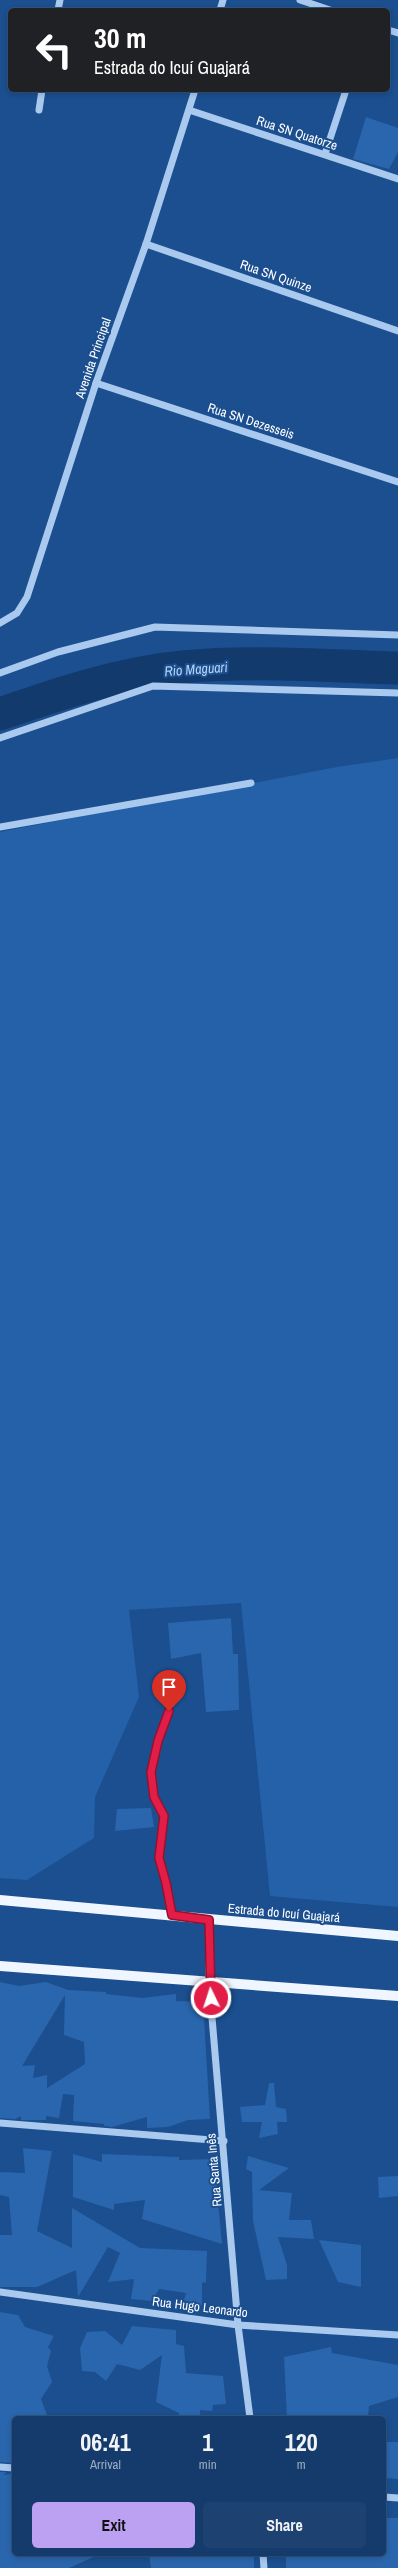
<!DOCTYPE html>
<meta charset="utf-8">
<style>
body{margin:0;font-family:"Archivo Narrow",sans-serif;background:#1d4271;color:#f1f3f6;height:100vh;display:flex;flex-direction:column;font-size:15px;white-space:nowrap}
*{box-sizing:border-box;margin:0}
p{font-size:13px;color:#9dadc1}
.icon{flex:none;width:22px;height:22px;fill:none;stroke:currentColor;stroke-width:2;stroke-linecap:round;stroke-linejoin:round}
.map{position:relative;flex:1;overflow:hidden}
.panel{position:absolute;left:12px;top:2416px;width:374px;height:140px;display:flex;flex-direction:column;background:#143b6b;border-radius:6px;box-shadow:0 2px 6px #0003,0 0 0 1px #33557e}
.panel>*{flex:none}
.hud{position:absolute;left:8px;top:8px;width:382px;height:84px;border-radius:6px;box-shadow:0 2px 6px #0003,0 0 0 1px #33557e;background:#202124;color:#fff;overflow:hidden}
.pin{position:absolute;display:grid;place-items:center;width:34px;height:34px;color:#fff;margin:-41px -17px;border-radius:50% 50% 50% 0;rotate:-45deg;box-shadow:0 0 4px #0007}
.pin .icon{rotate:45deg}
.me{position:absolute;width:44px;margin:-22px;rotate:356deg;stroke-linejoin:round;filter:drop-shadow(0 0 3px #0008)}
.turn{display:flex;align-items:center;gap:14px;height:84px;padding:0 20px;font-size:18px}
.turn .icon{width:52px;height:52px;stroke-width:2.5}
.turn b{display:block;font-size:28px;line-height:34px}
.eta{display:flex;justify-content:space-evenly;align-items:center;height:68px;text-align:center}
.eta b{font-size:24px;font-weight:800;line-height:28px}
.primary-button{display:flex;gap:8px;margin-top:auto;padding:8px 20px}
.primary-button a{flex:1;height:46px;border-radius:6px;background:#bca0f2;color:#111;font-size:16px;font-weight:800;line-height:46px;text-align:center}
.primary-button a+a{background:#1d4271;color:#f1f3f6}
.map>svg:first-child{display:block}
.green{fill:#2461a8}
.lines{fill:none;stroke-linecap:round;stroke-linejoin:round}
.river{stroke:#123a6d;stroke-width:33}
.building{fill:#2a66ad;fill-rule:evenodd}
.minor{stroke:#a9c9ee;stroke-width:7}
.major{stroke:#f0f6ff;stroke-width:10}
.route-casing{stroke:#92132f;stroke-width:10}
.route{stroke:#e11d48;stroke-width:7}
.labels{text-anchor:middle;dominant-baseline:central;stroke-width:4;stroke-linejoin:round;paint-order:stroke}
.street-label{font-size:13px;fill:#fff;stroke:#1b4f8f}
.water-label{font-size:14px;font-style:italic;fill:#b5d3f5;stroke:#1b4f8f}
</style>
<div class="map">
<svg width="398" height="2568" viewBox="0 0 398 2568">
<rect width="100%" height="100%" fill="#1b4f8f"/>
<polygon class="green" points="398,758 398,1907 270,1896 241,1603 129,1610 139,1697 95,1797 94,1838 27,1880 0,1878 0,832 337,767"/>
<g class="lines">
<path class="river" d="M0 714C58 694 120 673 182 667 253 660 327 666 398 668"/>
</g>
<g class="building">
<polygon points="366,117 398,128 398,152 389,169 353,159"/>
<polygon points="231,1618 233,1654 238,1654 239,1710 206,1712 201,1653 171,1659 168,1623"/>
<polygon points="151,1808 154,1827 115,1831 117,1809"/>
<path d="M0 1982 19 1986 46 1982 68 1990 106 1992V1994L142 1998 176 1994V2001L203 2002 210 2119 188 2120 168 2127 147 2128V2117L112 2127 104 2126V2124L73 2121 74 2095 63 2094 59 2118 46 2116V2120H21V2116L15 2119 0 2118ZM65 1995 64 2035 84 2042 85 2064 47 2088V2075L33 2078 35 2065 22 2066Z"/>
<polygon points="269,2083 274,2083 276,2107 286,2109 287,2122 277,2122 278,2134 259,2138 262,2122 242,2122 240,2107 265,2105"/>
<polygon points="23,2148 52,2151 37,2231 72,2248 72,2208 140,2248 207,2251 206,2282 202,2283 202,2306 184,2300 186,2293 159,2289 152,2301 131,2299 134,2279 108,2282 120,2253 108,2247 78,2297 76,2270 37,2287 0,2287 0,2235 12,2235 9,2197 0,2195 0,2172 25,2173"/>
<polygon points="73,2154 102,2162 102,2154 179,2157 179,2160 214,2159 222,2244 142,2219 145,2200 114,2204 114,2210 73,2197"/>
<polygon points="248,2156 289,2168 259,2190 292,2193 289,2220 311,2220 314,2239 278,2237 287,2265 287,2279 266,2280 253,2221 252,2172 246,2169"/>
<polygon points="398,2176 398,2196 379,2198 378,2177"/>
<polygon points="319,2240 361,2245 361,2287 338,2282"/>
<polygon points="0,2312 18,2315 25,2327 54,2336 48,2347 51,2351 47,2366 52,2382 41,2399 48,2418 14,2418 13,2463 0,2462"/>
<polygon points="132,2326 176,2330 176,2344 184,2346 186,2373 223,2376 226,2404 213,2405 212,2411 200,2410 200,2418 179,2418 179,2413 156,2402 162,2355 140,2370 117,2364 106,2381 95,2372 82,2371 80,2348 87,2332 105,2331 122,2345"/>
<polygon points="331,2347 332,2353 398,2365 398,2397 369,2406 368,2418 287,2418 284,2357"/>
<polygon points="384,2442 398,2442 398,2479 384,2478"/>
<polygon points="0,2472 6,2472 4,2475 14,2473 14,2554 100,2554 69,2568 0,2568"/>
<polygon points="384,2518 398,2518 398,2568 286,2568 286,2554 384,2554"/>
<polygon points="149,2554 254,2554 254,2568 151,2568"/>
</g>
<g class="lines">
<g class="minor">
<polyline points="300,0 330,10"/>
<polyline points="58,10 60,0"/>
<polyline points="220,10 223,0"/>
<polyline points="388,30 398,33"/>
<polyline points="39,110 42,90"/>
<polyline points="189,110 398,179"/>
<polyline points="325,154 346,90"/>
<polyline points="146,244 398,331"/>
<polyline points="96,383 398,482"/>
<polyline points="0,623 17,613 27,597 96,383 146,244 195,90"/>
<polyline points="0,673 58,652 155,627 398,635"/>
<polyline points="0,738 153,686 398,693"/>
<polyline points="0,827 251,783"/>
<polyline points="169,1711 158,1741 151,1772 154,1797 164,1816 159,1858 166,1883 172,1915"/>
<polyline points="209,1920 209,1982 238,2325 250,2418"/>
<polyline points="0,2123 224,2141"/>
<polyline points="0,2292 238,2325 398,2335"/>
<polyline points="0,2467 14,2468"/>
<polyline points="384,2497 398,2498"/>
<polyline points="263,2554 264,2568"/>
</g>
<g class="major">
<polyline points="0,1900 398,1936"/>
<polyline points="0,1966 398,1996"/>
</g>
</g>
<g class="lines">
<defs>
<polyline id="route" points="169,1711 158,1741 151,1772 154,1797 164,1816 159,1858 166,1883 172,1915 209,1920 211,1998"/>
</defs>
<use href="#route" class="route-casing"/>
<use href="#route" class="route"/>
</g>
<g class="labels">
<g class="street-label">
<text transform="translate(297 133) rotate(18)">Rua SN Quatorze</text>
<text transform="translate(276 276) rotate(19)">Rua SN Quinze</text>
<text transform="translate(93 358) rotate(-71)">Avenida Principal</text>
<text transform="translate(251 421) rotate(18)">Rua SN Dezesseis</text>
<text transform="translate(284 1913) rotate(5)">Estrada do Icuí Guajará</text>
<text transform="translate(214 2170) rotate(-95)">Rua Santa Inês</text>
<text transform="translate(200 2307) rotate(7)">Rua Hugo Leonardo</text>
</g>
<g class="water-label">
<text transform="translate(196 669) rotate(-4)">Rio Maguari</text>
</g>
</g>
</svg>
<div class="pin" style="left:169px;top:1711px;background:#d93025"><svg class="icon" aria-label="arrive" viewBox="0 0 24 24"><path d="M6 21V4h12l-3 4 3 4H6"/></svg></div>
<svg class="me" style="left:211px;top:1998px" viewBox="-20 -20 40 40"><circle r="17" fill="#e11d48" stroke="#fff" stroke-width="3"/><path d="M0-11L8 9 0 5-8 9z" fill="#fff"/></svg>
<div class="hud">
<div class="turn"><svg class="icon" aria-label="left" viewBox="0 0 24 24"><path d="M17 20v-9H6M10 6l-5 5 5 5"/></svg><div><b>30 m</b>Estrada do Icuí Guajará</div></div>
</div>
<section class="panel">
<div class="eta">
<div><b>06:41</b><p>Arrival</p></div>
<div><b>1</b><p>min</p></div>
<div><b>120</b><p>m</p></div>
</div>
<div class="primary-button"><a>Exit</a><a>Share</a></div>
</section>
</div>
